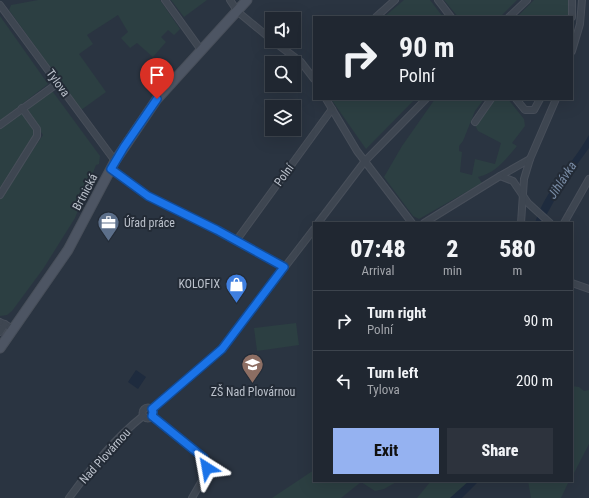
<!DOCTYPE html>
<meta charset="utf-8">
<style>
body{margin:0;font-family:"Roboto Condensed",sans-serif;background:#2d333d;color:#f1f3f6;height:100vh;display:flex;flex-direction:column;font-size:15px;white-space:nowrap}
*{box-sizing:border-box;margin:0}
p{font-size:13px;color:#a2a5ab}
.icon{flex:none;width:22px;height:22px;fill:none;stroke:currentColor;stroke-width:2;stroke-linecap:round;stroke-linejoin:round}
.map{position:relative;flex:1;overflow:hidden}
.sheet{position:absolute;left:313px;top:222px;width:260px;height:260px;display:flex;flex-direction:column;background:#202731;border-radius:0px;box-shadow:0 4px 16px #0002,0 0 0 1px #3d444d}
.sheet>*{flex:none}
.guide{position:absolute;left:313px;top:16px;width:260px;height:84px;border-radius:0px;box-shadow:0 4px 16px #0002,0 0 0 1px #3d444d;background:#202731;color:#f1f3f6;overflow:hidden}
.tools{position:absolute;left:265px;top:12px;display:grid;gap:8px}
.tools a{display:grid;place-items:center;width:36px;height:36px;border-radius:0px;background:#202731;box-shadow:0 4px 16px #0002,0 0 0 1px #3d444d;font-size:20px}
.pin{position:absolute;display:grid;place-items:center;width:34px;height:34px;color:#fff;margin:-41px -17px;border-radius:50% 50% 50% 0;rotate:-45deg;box-shadow:0 0 4px #0007}
.pin .icon{rotate:45deg}
.me{position:absolute;width:44px;margin:-22px;rotate:326deg;stroke-linejoin:round;filter:drop-shadow(0 0 3px #0008)}
.turn{display:flex;align-items:center;gap:14px;height:84px;padding:0 20px;font-size:18px}
.turn .icon{width:52px;height:52px;stroke-width:2.5}
.turn b{display:block;font-size:28px;line-height:34px}
.eta{display:flex;justify-content:space-evenly;align-items:center;height:68px;text-align:center}
.eta b{font-size:24px;font-weight:800;line-height:28px}
.button{display:flex;gap:8px;margin-top:auto;padding:8px 20px}
.button a{flex:1;height:46px;border-radius:0px;background:#95b2f1;color:#111;font-size:16px;font-weight:800;line-height:46px;text-align:center}
.button a+a{background:#2d333d;color:#f1f3f6}
ul{padding:0;list-style:none}
li{display:flex;align-items:center;gap:12px;height:60px;padding:0 20px;border-top:1px solid #3d444d}
li div{flex:1}
li b{display:block;font-size:15px}
li em{font-style:normal}
.map>svg:first-child{display:block}
.green{fill:#2c3f42}
.water{fill:#1e2b3e}
.lines{fill:none;stroke-linecap:round;stroke-linejoin:round}
.street-casing{stroke:#484f5a;stroke-width:8}
.secondary-casing{stroke:#484f5a;stroke-width:11}
.street{stroke:#3e4651;stroke-width:6}
.secondary{stroke:#4d5563;stroke-width:9}
.route-casing{stroke:#114b97;stroke-width:10}
.route{stroke:#1a73e8;stroke-width:7}
.labels{text-anchor:middle;dominant-baseline:central;stroke-width:4;stroke-linejoin:round;paint-order:stroke}
.street-label{font-size:12px;fill:#bbc1cb;stroke:#232b36}
.poi-label{font-size:12px;fill:#bbc1cb;stroke:#232b36;text-anchor:start}
.water-label{font-size:13px;font-style:italic;fill:#798ca5;stroke:#232b36}
</style>
<div class="map">
<svg width="589" height="498" viewBox="0 0 589 498">
<rect width="100%" height="100%" fill="#2a3441"/>
<g class="green">
<polygon points="38,0 160,0 180,29 174,35 168,30 161,37 166,42 153,57 137,43 130,48 121,38 128,32 118,15 87,35 93,44 79,54 106,92 81,110 9,10 11,5"/>
<polygon points="171,0 207,0 184,17"/>
<polygon points="404,0 430,0 443,17 384,17"/>
<polygon points="444,0 517,0 500,17 458,17"/>
<polygon points="534,0 568,0 568,17 517,17"/>
<polygon points="0,16 48,84 0,121"/>
<polygon points="49,91 53,92 100,156 99,164 96,165 75,218 43,269 12,311 7,315 0,316 0,199 43,135 27,111 28,107"/>
<polygon points="331,99 415,99 366,149"/>
<path d="M435 99H484L475 111 463 141 459 146V151L462 152 460 172 472 175 475 159 495 164 501 143 478 131 474 123 494 99H508L524 119 525 126 512 143 517 146C505 160 496 173 478 177L482 183 419 219 413 216 384 177 402 146Z"/>
<path d="M20 113C28 117 34 128 35 137L0 190V129Z"/>
<polygon points="296,323 299,345 257,351 254,328"/>
<polygon points="572,386 579,387 584,391 589,390 589,444 572,477"/>
<polygon points="314,470 314,481 398,481 384,489 375,491 361,482 341,498 272,498"/>
<polygon points="431,481 464,481 467,483 450,498 417,498"/>
<polygon points="528,481 569,481 561,498 531,498"/>
</g>
<g class="water">
<path d="M589 135V148L565 181 542 223H535C545 190 572 165 589 135Z"/>
<polygon points="136,370 146,377 138,389 128,382"/>
<polygon points="469,481 479,481 462,498 450,498"/>
</g>
<g class="lines">
<defs>
<g id="street">
<polyline points="165,0 201,50"/>
<polyline points="230,0 238,12 272,40"/>
<polyline points="438,0 451,17"/>
<polyline points="0,5 115,161"/>
<polyline points="376,17 395,0"/>
<polyline points="509,17 527,0"/>
<polyline points="572,17 572,0"/>
<polyline points="273,41 301,62 314,79"/>
<polyline points="572,51 580,24 582,0"/>
<polyline points="326,99 357,151 412,223"/>
<polyline points="516,99 525,110 534,110 540,99"/>
<polyline points="475,122 491,99"/>
<polyline points="0,125 58,83"/>
<polyline points="530,159 500,176 513,181 528,203 550,223"/>
<polyline points="111,169 148,196 217,230 284,267"/>
<polyline points="0,195 37,136 37,129 22,108"/>
<polyline points="318,223 365,161 426,99"/>
<polyline points="424,223 500,176"/>
<polyline points="521,223 524,179 530,159 556,99"/>
<polyline points="564,223 589,179"/>
<polyline points="236,241 332,109"/>
<polyline points="572,283 589,289"/>
<polyline points="0,322 14,329"/>
<polyline points="0,332 5,324"/>
<circle cx="148" cy="413" r="5.5"/>
<polyline points="152,409 222,349 314,229"/>
<polyline points="152,416 204,458 207,472 192,498"/>
<path d="M69 498C91 468 114 439 143 416"/>
</g>
<polyline id="secondary" points="0,348 68,250 115,161 157,99 247,0"/>
</defs>
<use href="#street" class="street-casing"/>
<use href="#secondary" class="secondary-casing"/>
<use href="#street" class="street"/>
<use href="#secondary" class="secondary"/>
</g>
<g class="lines">
<defs>
<polyline id="route" points="157,99 124,147 111,169 148,196 217,230 284,267 222,349 152,409 153,412 152,416 204,458 207,468"/>
</defs>
<use href="#route" class="route-casing"/>
<use href="#route" class="route"/>
</g>
<defs>
<symbol id="office-pin" viewBox="-11 -11 22 30"><path d="M0 17L-7.5 6A9.5 9.5 0 1 1 7.5 6Z" fill="#5c6f8a" stroke="#232b36"/><path d="M-6-3h4V-5.5h4V-3h4V5H-6ZM-1-4.5V-3h2v-1.5ZM-6 0V1H6V0Z" fill="#fff"/></symbol>
<symbol id="shop-pin" viewBox="-11 -11 22 30"><path d="M0 17L-7.5 6A9.5 9.5 0 1 1 7.5 6Z" fill="#3f7fe0" stroke="#232b36"/><path d="M-5-2.5h2.3a2.7 3.5 0 0 1 5.4 0H5L5.5 6h-11ZM-1.5-2.5h3a1.5 2.3 0 0 0-3 0Z" fill="#fff"/></symbol>
<symbol id="school-pin" viewBox="-11 -11 22 30"><path d="M0 17L-7.5 6A9.5 9.5 0 1 1 7.5 6Z" fill="#8d6e63" stroke="#232b36"/><path d="M0-5L7-2L0 1L-7-2ZM-4 1L0 2.5L4 1V4Q0 6-4 4Z" fill="#fff"/></symbol>
</defs>
<g fill-rule="evenodd">
<use href="#office-pin" x="96" y="210" width="25" height="34"/>
<use href="#shop-pin" x="224" y="272" width="25" height="34"/>
<use href="#school-pin" x="240" y="352" width="25" height="34"/>
</g>
<g class="labels">
<g class="street-label">
<text transform="translate(58 83) rotate(54)">Tylova</text>
<text transform="translate(284 175) rotate(-54)">Polní</text>
<text transform="translate(85 192) rotate(-62)">Brtnická</text>
<text transform="translate(105 456) rotate(-48)">Nad Plovárnou</text>
</g>
<g class="poi-label">
<text x="124" y="223">Úřad práce</text>
<text x="220" y="284" text-anchor="end">KOLOFIX</text>
<text x="253" y="392" text-anchor="middle">ZŠ Nad Plovárnou</text>
</g>
<g class="water-label">
<text transform="translate(562 180) rotate(-57)">Jihlávka</text>
</g>
</g>
</svg>
<div class="tools">
<a><svg class="icon" aria-label="sound" viewBox="0 0 24 24"><path d="M4 9h4l5-4v14l-5-4H4zM17 9q2 3 0 6"/></svg></a>
<a><svg class="icon" aria-label="search" viewBox="0 0 24 24"><circle cx="10" cy="10" r="6"/><path d="M15 15l6 6"/></svg></a>
<a><svg class="icon" aria-label="layers" viewBox="0 0 24 24"><path d="M12 4l9 5-9 5-9-5zM3 14l9 5 9-5"/></svg></a>
</div>
<div class="pin" style="left:157px;top:99px;background:#d93025"><svg class="icon" aria-label="arrive" viewBox="0 0 24 24"><path d="M6 21V4h12l-3 4 3 4H6"/></svg></div>
<svg class="me" style="left:207px;top:468px" viewBox="-20 -20 40 40"><path d="M0-17L14 15 0 8-14 15z" fill="#1a73e8" stroke="#fff" stroke-width="4"/></svg>
<div class="guide">
<div class="turn"><svg class="icon" aria-label="right" viewBox="0 0 24 24"><path d="M7 20v-9h11M14 6l5 5-5 5"/></svg><div><b>90 m</b>Polní</div></div>
</div>
<section class="sheet">
<div class="eta">
<div><b>07:48</b><p>Arrival</p></div>
<div><b>2</b><p>min</p></div>
<div><b>580</b><p>m</p></div>
</div>
<ul>
<li><svg class="icon" aria-label="right" viewBox="0 0 24 24"><path d="M7 20v-9h11M14 6l5 5-5 5"/></svg><div><b>Turn right</b><p>Polní</p></div><em>90 m</em></li>
<li><svg class="icon" aria-label="left" viewBox="0 0 24 24"><path d="M17 20v-9H6M10 6l-5 5 5 5"/></svg><div><b>Turn left</b><p>Tylova</p></div><em>200 m</em></li>
</ul>
<div class="button"><a>Exit</a><a>Share</a></div>
</section>
</div>
